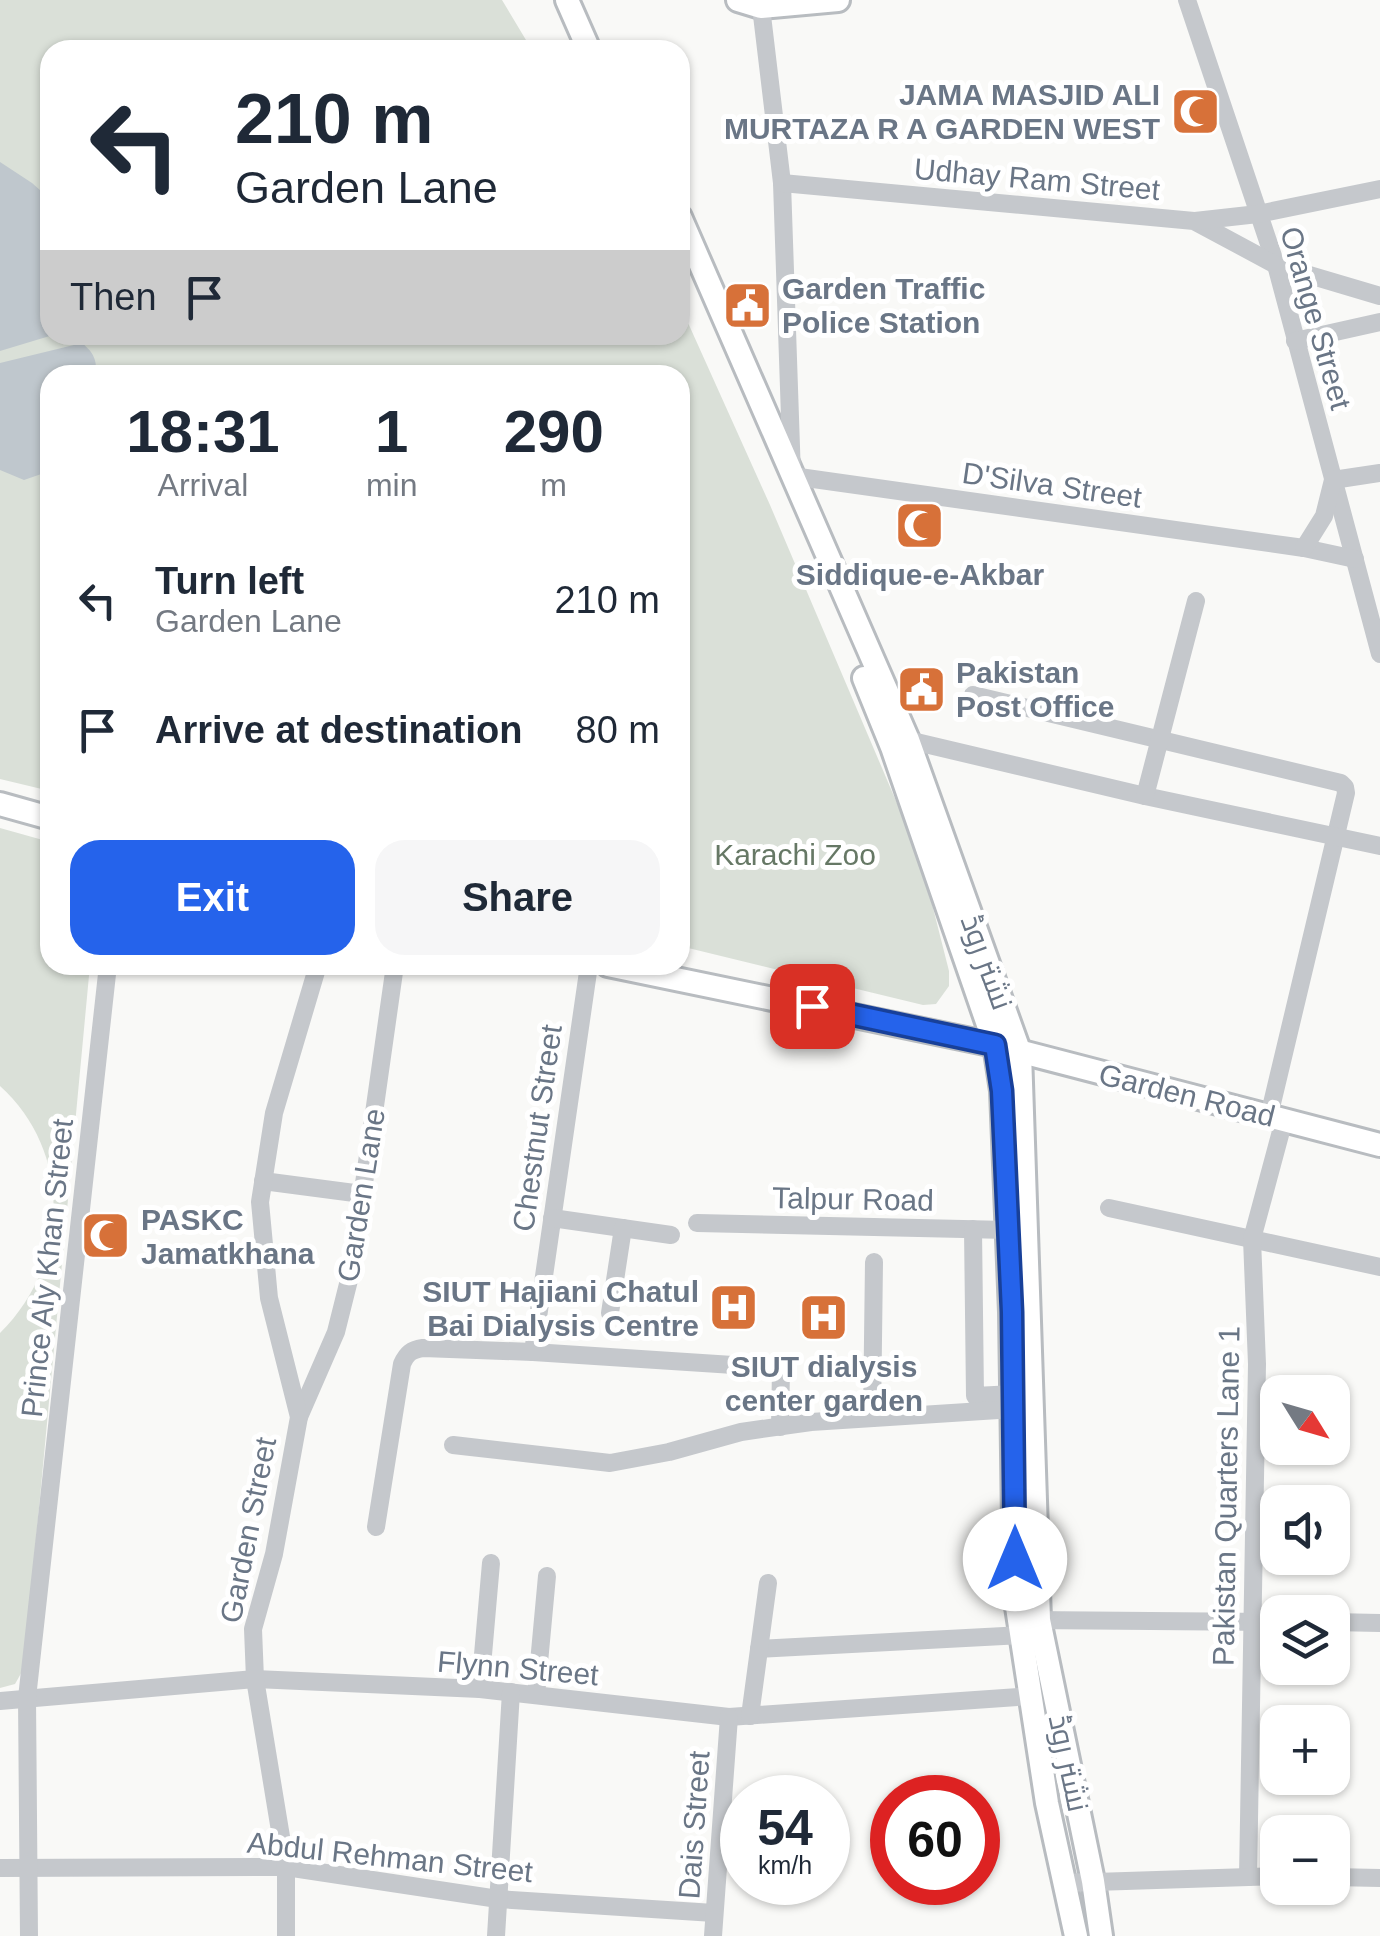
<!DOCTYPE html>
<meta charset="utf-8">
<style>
body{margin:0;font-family:Arial,Cairo,sans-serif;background:#f6f6f7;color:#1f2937;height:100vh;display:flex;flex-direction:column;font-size:38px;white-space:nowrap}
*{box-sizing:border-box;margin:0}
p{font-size:32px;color:#747a83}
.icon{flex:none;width:55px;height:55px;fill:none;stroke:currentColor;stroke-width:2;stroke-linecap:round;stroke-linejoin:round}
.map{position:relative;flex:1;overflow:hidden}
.sheet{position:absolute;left:40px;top:365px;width:650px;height:610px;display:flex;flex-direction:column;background:#fff;border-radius:30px;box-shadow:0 2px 8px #0004}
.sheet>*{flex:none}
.top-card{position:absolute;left:40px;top:40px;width:650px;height:305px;border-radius:30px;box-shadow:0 2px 8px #0004;background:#fff;color:#1f2937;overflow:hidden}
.needle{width:65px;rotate:127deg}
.fabs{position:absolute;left:1260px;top:1375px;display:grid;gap:20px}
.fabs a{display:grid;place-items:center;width:90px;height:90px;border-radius:20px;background:#fff;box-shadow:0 2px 8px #0004;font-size:50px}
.speed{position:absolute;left:720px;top:1775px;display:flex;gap:20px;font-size:50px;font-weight:700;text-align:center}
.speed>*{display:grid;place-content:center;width:130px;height:130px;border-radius:50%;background:#fff;box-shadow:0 2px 8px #0004;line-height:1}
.speed small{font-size:25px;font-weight:400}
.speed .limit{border:15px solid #d22;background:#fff;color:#111}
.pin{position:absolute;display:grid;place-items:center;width:85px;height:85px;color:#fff;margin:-42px;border-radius:20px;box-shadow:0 5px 15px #0006}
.me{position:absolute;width:110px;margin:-55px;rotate:0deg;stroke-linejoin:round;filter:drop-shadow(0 0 8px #0008)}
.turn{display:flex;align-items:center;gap:35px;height:210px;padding:0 30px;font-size:45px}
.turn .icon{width:130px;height:130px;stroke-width:2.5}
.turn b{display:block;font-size:70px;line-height:85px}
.then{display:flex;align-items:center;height:95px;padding:0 30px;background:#0003;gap:20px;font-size:38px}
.eta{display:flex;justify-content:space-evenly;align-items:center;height:170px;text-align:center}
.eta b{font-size:60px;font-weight:700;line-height:70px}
.action{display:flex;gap:20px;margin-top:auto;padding:20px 30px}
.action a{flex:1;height:115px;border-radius:30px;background:#2563eb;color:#fff;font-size:40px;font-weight:700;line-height:115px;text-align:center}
.action a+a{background:#f6f6f7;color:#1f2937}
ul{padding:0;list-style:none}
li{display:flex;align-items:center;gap:30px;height:130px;padding:0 30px}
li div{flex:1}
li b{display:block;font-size:38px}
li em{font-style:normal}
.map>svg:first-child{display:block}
.green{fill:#dae0d8}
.water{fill:#bfc7cd}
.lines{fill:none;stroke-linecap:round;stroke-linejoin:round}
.major-casing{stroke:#b8bcc0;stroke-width:28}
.minor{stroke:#c5c8cc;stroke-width:18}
.major{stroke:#fff;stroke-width:22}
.route-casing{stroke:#184099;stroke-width:25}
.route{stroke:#2563eb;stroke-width:18}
.labels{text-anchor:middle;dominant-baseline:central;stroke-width:10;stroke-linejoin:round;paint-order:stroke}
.poi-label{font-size:30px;font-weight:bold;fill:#6a7686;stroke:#fff;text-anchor:start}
.street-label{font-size:30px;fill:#6a7686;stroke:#fff}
.park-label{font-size:30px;fill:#667865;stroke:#fff}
</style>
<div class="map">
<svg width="1380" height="1936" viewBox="0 0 1380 1936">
<rect width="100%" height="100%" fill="#f9f9f7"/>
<g class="green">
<polygon points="0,0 502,0 532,50 50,50 50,335 680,335 680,305 770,505 902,815 932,904 949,971 949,986 936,1004 923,1005 680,946 680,375 50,375 50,791 0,779"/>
<path d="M0 828 50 842V965H90L24 1668 15 1684 0 1688V1333C69 1265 74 1153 0 1086Z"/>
</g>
<g class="water">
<polygon points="0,162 32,183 50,199 50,335 53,335 0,351"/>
<path d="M82 343C94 353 97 360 96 375H50V471L24 480 0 470V363Z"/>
</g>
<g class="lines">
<defs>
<g id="major">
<polyline points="567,0 589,50"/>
<polyline points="738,0 761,7 838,0"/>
<polyline points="680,217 908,740 1020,1053 1039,1620 1093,1881 1101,1936"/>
<polyline points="864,678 892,747 995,1045 1002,1091 1011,1312 1015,1594 1047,1803 1076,1936"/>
<polyline points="0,804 50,818"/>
<polyline points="608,965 995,1045 1380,1145"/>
</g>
</defs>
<use href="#major" class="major-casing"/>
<g class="minor">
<polyline points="1187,0 1276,265 1380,654"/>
<polyline points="761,7 782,183 792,476 1304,548 1355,559"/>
<polyline points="782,183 1194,221 1276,265 1380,296"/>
<polyline points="1195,221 1258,214 1380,189"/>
<polyline points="1295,341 1380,322"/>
<polyline points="1304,548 1324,516 1333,480 1380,473"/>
<polyline points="973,695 1341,783 1345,787 1346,793 1269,1116"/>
<polyline points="898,744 908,740 1145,796 1380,846"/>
<polyline points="1145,796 1196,601"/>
<polyline points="589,965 533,1352 781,1368 780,1427"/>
<polyline points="263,1181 362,1194"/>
<polyline points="1109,1208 1380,1267"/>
<polyline points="552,1218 671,1235"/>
<polyline points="697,1223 1008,1230"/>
<polyline points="973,1229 975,1396 1014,1394"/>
<polyline points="610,1313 623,1228"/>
<polyline points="299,1417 336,1332 352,1268 395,965"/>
<polyline points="872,1418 874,1262"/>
<polyline points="453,1445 610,1463 669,1452 741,1432 811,1422 1014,1409"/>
<path d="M376 1527 402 1364C407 1353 411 1350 423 1348L533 1352"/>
<polyline points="1029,1620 1278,1622"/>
<polyline points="1332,1622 1380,1623"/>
<polyline points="759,1649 1021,1635"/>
<polyline points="480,1689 491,1563"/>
<polyline points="536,1695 547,1576"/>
<polyline points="0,1701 255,1679 480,1689 729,1717 1031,1696"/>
<polyline points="750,1716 768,1583"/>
<polyline points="0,1868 286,1867 498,1899 714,1913"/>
<polyline points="1248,1877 1257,1364 1252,1239 1284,1120"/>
<polyline points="1332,1877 1380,1878"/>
<polyline points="1064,1883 1278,1876"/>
<polyline points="29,1936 27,1698 108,965"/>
<polyline points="286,1936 286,1867 255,1679 253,1629 274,1554 299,1417 269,1298 260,1202 274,1113 318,965"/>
<polyline points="496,1936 511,1692"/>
<polyline points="713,1936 729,1717"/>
</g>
<use href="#major" class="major"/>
</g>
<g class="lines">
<defs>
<polyline id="route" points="812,1006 995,1045 1002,1091 1012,1312 1015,1559"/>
</defs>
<use href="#route" class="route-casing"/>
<use href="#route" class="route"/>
</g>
<defs>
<symbol id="mosque-square" viewBox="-11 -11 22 22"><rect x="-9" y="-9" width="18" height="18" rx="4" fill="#d77139" stroke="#fff"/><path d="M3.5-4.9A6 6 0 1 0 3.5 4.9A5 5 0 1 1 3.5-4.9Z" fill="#fff"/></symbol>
<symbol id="civic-square" viewBox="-11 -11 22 22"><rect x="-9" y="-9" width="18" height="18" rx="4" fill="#d77139" stroke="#fff"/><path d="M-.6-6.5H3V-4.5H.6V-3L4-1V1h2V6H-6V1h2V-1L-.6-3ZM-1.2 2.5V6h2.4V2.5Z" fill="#fff"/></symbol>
<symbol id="hospital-square" viewBox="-11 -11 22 22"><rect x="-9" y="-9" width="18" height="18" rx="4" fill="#d77139" stroke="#fff"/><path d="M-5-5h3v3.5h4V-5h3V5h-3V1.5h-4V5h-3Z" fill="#fff"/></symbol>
</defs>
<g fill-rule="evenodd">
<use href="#mosque-square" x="1168" y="84" width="55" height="55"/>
<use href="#civic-square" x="720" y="278" width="55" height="55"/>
<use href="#mosque-square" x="892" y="498" width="55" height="55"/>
<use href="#civic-square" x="894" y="662" width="55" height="55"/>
<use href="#mosque-square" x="78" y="1208" width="55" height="55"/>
<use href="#hospital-square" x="706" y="1280" width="55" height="55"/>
<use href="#hospital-square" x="796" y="1290" width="55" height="55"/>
</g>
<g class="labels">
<g class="poi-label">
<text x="1160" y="94" text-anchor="end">JAMA MASJID ALI<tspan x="1160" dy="34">MURTAZA R A GARDEN WEST</tspan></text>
<text x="782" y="288">Garden Traffic<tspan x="782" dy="34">Police Station</tspan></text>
<text x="920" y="574" text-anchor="middle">Siddique-e-Akbar</text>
<text x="956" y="672">Pakistan<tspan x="956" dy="34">Post Office</tspan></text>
<text x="141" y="1219">PASKC<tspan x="141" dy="34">Jamatkhana</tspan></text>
<text x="699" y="1291" text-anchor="end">SIUT Hajiani Chatul<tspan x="699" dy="34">Bai Dialysis Centre</tspan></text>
<text x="824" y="1366" text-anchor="middle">SIUT dialysis<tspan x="824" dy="34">center garden</tspan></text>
</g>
<g class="street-label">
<text transform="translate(1037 179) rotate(5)">Udhay Ram Street</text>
<text transform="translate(1316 318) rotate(74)">Orange Street</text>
<text transform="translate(1052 485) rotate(8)">D'Silva Street</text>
<text transform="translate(987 962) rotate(70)">نشتر روڈ</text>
<text transform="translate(1187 1095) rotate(14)">Garden Road</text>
<text transform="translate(537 1128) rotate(-82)">Chestnut Street</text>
<text transform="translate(361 1195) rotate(-81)">Garden Lane</text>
<text transform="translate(853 1199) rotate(1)">Talpur Road</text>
<text transform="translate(47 1268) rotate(-84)">Prince Aly Khan Street</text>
<text transform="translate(1226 1496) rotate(-89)">Pakistan Quarters Lane 1</text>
<text transform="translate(248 1530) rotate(-79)">Garden Street</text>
<text transform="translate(518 1668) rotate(5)">Flynn Street</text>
<text transform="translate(1069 1763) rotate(78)">نشتر روڈ</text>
<text transform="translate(694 1825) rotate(-86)">Dais Street</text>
<text transform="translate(390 1857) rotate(6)">Abdul Rehman Street</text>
</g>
<g class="park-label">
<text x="795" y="854">Karachi Zoo</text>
</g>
</g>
</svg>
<div class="fabs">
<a><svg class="needle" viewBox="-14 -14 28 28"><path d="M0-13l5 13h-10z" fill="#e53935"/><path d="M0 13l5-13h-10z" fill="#747a83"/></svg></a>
<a><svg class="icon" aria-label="sound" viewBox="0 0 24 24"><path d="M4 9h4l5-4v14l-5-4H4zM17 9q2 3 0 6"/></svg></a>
<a><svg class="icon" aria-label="layers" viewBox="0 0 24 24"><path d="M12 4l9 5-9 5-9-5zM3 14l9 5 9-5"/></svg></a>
<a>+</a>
<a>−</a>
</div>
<div class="speed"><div>54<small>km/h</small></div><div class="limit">60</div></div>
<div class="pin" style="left:812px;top:1006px;background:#d93025"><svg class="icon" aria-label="arrive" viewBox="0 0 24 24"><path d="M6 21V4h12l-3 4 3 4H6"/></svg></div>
<svg class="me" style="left:1015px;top:1559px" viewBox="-20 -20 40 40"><circle r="19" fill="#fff"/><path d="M0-13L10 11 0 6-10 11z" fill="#2563eb"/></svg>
<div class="top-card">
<div class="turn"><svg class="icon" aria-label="left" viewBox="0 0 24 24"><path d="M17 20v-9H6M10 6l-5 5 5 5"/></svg><div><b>210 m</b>Garden Lane</div></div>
<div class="then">Then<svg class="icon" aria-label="arrive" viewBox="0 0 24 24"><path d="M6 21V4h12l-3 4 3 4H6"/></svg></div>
</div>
<section class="sheet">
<div class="eta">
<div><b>18:31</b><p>Arrival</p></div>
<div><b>1</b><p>min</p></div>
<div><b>290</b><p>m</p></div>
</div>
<ul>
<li><svg class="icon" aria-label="left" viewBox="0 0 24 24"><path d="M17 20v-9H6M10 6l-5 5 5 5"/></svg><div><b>Turn left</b><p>Garden Lane</p></div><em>210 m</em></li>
<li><svg class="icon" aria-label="arrive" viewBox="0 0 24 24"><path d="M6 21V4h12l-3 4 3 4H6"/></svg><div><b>Arrive at destination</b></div><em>80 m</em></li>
</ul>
<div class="action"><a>Exit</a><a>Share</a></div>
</section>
</div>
